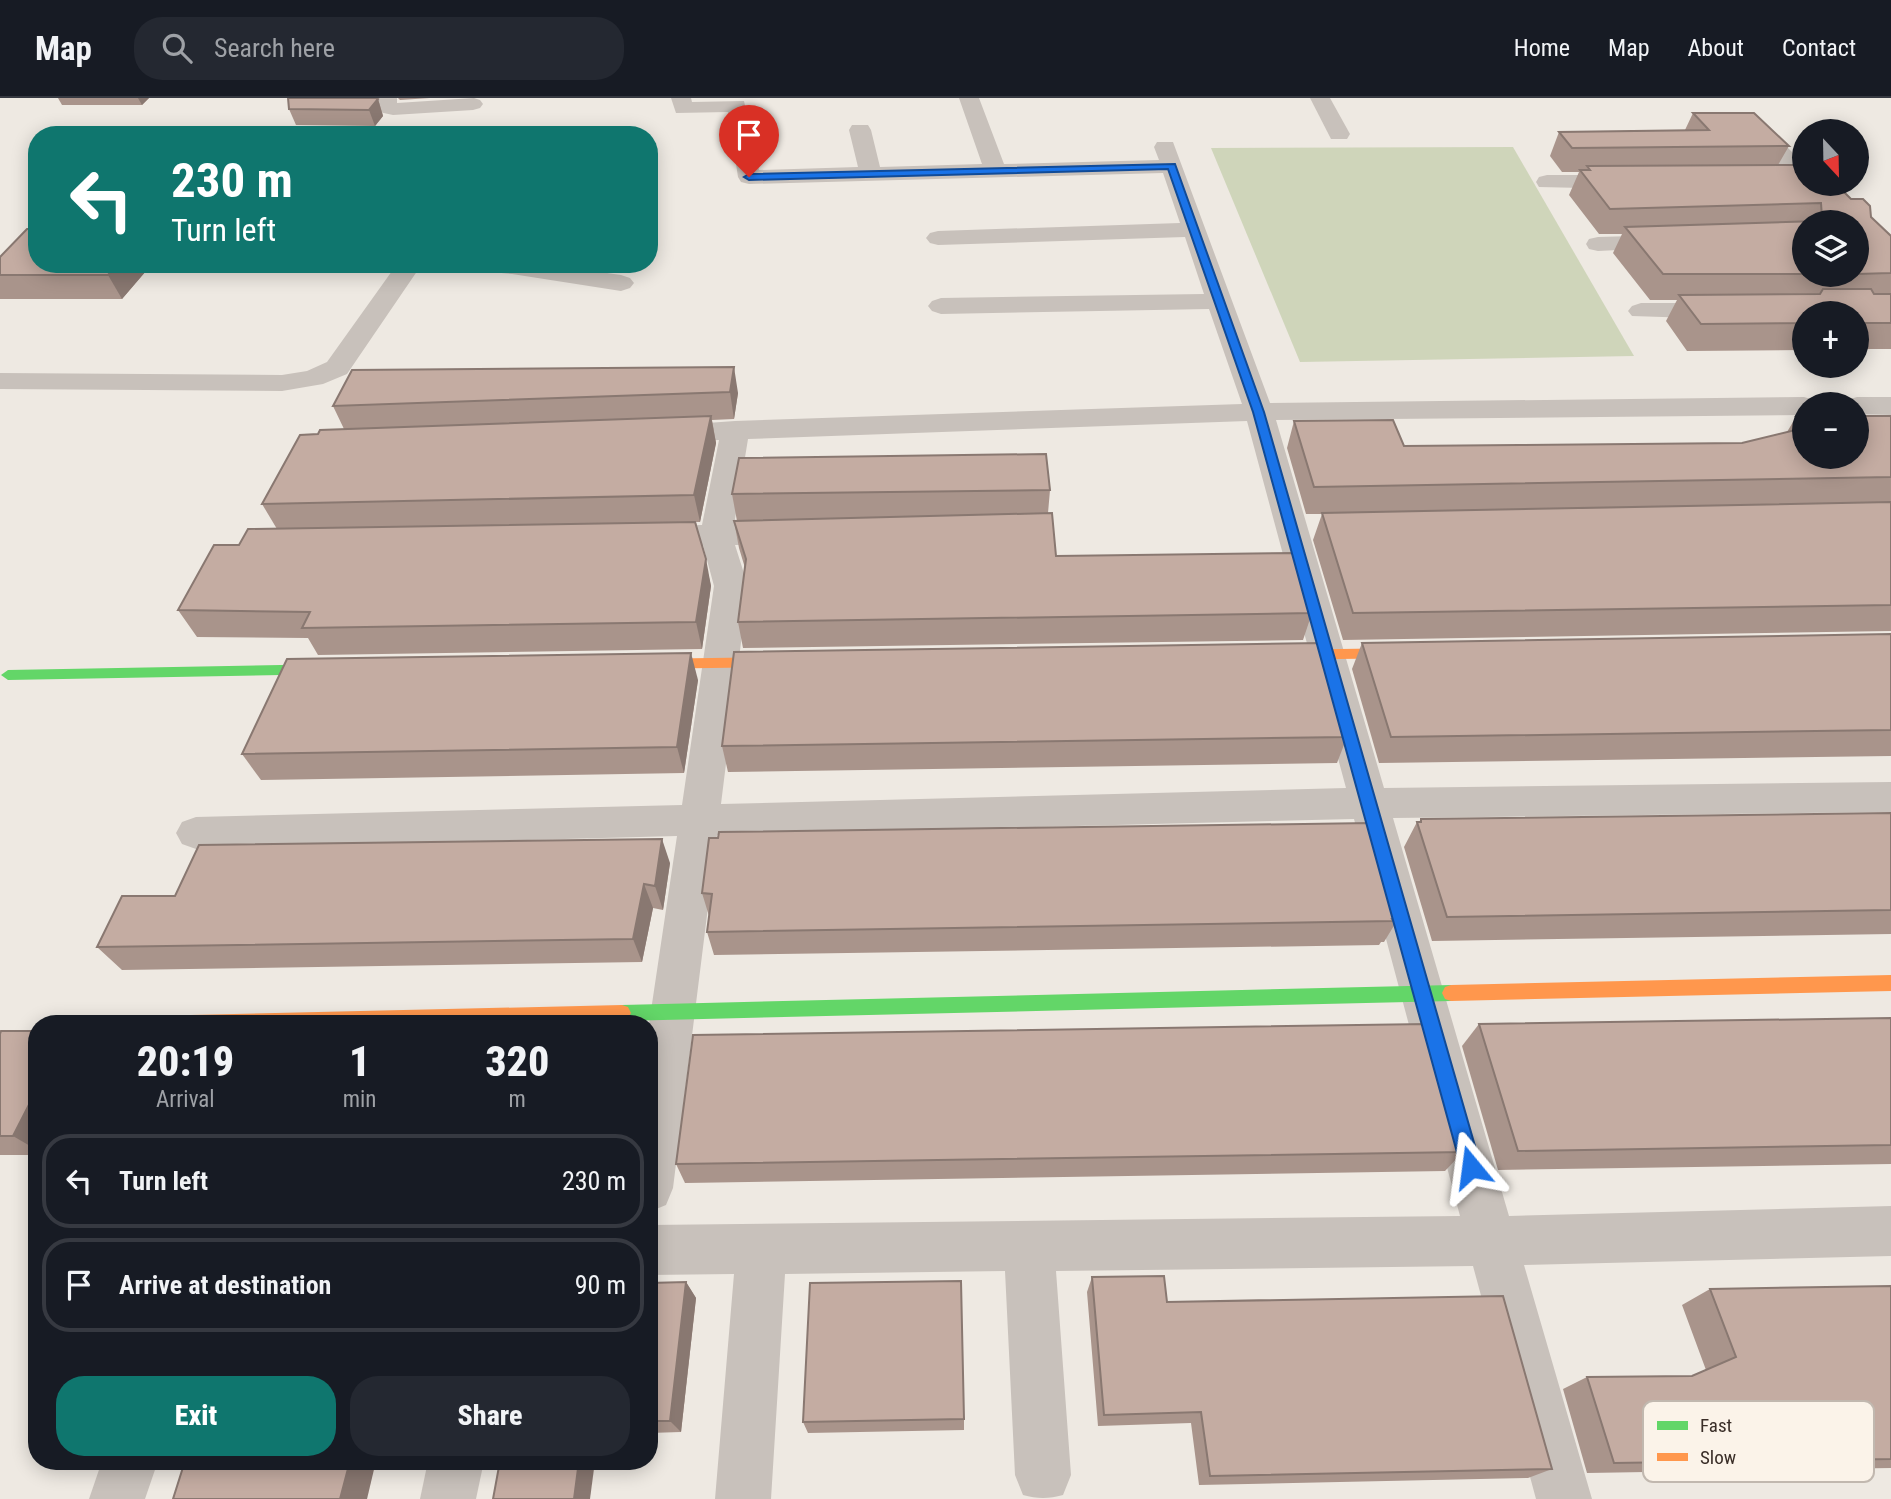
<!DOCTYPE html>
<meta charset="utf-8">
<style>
body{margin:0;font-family:"Roboto Condensed",sans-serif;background:#242831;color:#f1f3f6;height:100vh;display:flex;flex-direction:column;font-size:26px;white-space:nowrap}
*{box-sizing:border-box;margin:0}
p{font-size:23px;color:#9ea1a6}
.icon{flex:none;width:38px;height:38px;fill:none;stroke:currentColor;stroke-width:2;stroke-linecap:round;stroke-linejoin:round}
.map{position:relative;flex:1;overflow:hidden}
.details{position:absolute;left:28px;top:917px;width:630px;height:455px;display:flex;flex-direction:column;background:#171b24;border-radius:28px;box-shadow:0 4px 18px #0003}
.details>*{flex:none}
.guide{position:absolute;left:28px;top:28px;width:630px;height:147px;border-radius:28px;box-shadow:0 4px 18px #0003;background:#0f766e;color:#fff;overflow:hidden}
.needle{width:46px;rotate:158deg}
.buttons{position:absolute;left:1792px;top:21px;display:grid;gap:14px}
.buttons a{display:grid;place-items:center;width:77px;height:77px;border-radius:50%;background:#171b24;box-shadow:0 4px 18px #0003;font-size:35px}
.pin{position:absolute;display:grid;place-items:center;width:60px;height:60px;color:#fff;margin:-72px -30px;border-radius:50% 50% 50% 0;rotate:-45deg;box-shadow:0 0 7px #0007}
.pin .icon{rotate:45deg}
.me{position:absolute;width:77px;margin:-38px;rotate:344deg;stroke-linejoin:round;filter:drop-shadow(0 0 5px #0008)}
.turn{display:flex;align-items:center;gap:24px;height:147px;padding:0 28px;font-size:32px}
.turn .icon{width:91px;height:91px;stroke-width:2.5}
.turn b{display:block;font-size:49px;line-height:60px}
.eta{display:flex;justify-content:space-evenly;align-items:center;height:119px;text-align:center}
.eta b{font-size:42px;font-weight:800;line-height:49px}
.action{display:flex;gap:14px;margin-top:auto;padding:14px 28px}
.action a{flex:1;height:80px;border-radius:28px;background:#0f766e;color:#fff;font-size:28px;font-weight:800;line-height:80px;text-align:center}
.action a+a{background:#242831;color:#f1f3f6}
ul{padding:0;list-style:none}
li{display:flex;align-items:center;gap:21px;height:94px;margin:0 14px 10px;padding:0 14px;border:4px solid #363941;border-radius:28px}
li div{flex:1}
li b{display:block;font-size:26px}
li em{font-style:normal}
header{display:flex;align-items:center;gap:42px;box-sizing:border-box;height:98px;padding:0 35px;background:#171b24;border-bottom:2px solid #363941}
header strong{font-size:33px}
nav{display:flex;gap:38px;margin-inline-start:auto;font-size:24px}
.search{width:490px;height:63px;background:#242831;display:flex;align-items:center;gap:18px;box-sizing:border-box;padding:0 24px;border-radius:28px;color:#9ea1a6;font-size:26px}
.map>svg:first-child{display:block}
.green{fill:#cfd5ba}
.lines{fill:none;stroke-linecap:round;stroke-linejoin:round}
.street{fill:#c8c1bb;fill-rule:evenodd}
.fast{fill:#63d668;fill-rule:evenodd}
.slow{fill:#ff974d;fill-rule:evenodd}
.wall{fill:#a9948b;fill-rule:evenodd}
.shaded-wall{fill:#897871}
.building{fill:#c4aca2;stroke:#897871;stroke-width:2}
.route{fill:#1a73e8;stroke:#114b97;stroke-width:2}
.key{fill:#fbf3e9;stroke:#c1b8af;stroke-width:2}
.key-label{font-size:19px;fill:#3a2e28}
</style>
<header>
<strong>Map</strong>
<div class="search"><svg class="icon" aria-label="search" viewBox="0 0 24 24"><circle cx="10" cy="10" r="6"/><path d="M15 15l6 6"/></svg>Search here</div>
<nav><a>Home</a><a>Map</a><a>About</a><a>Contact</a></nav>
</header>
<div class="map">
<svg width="1891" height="1401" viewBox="0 0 1891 1401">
<rect width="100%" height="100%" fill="#eee9e2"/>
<polygon class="green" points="1513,49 1634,258 1300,264 1211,50"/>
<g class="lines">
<g class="street">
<polygon points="377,0 397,0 397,5 474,0 480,2 483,6 480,10 473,12 393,17 379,14 376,10"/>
<path d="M671 0H691L692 4 744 3 759 72 858 69 849 32 852 27H868L871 32 880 69 982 66 959 0H979L1004 66 1159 62 1154 49 1157 44H1173L1270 305 1804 299 1814 302 1817 306H1804V317L1276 322 1384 690 1891 684V714L1393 720 1509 1118 1891 1108V1158L1524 1167 1592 1401H1536L1473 1168 1056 1173 1071 1377 1063 1397C1049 1401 1037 1401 1023 1397L1015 1377 1005 1173 785 1176 771 1401H715L734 1176 649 1177V1127L1460 1118 1354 721 717 737 673 1090 666 1107 649 1114V926L677 738 196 751 182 746 176 735 182 724 196 719 682 707 714 488 703 447 646 448 635 445 630 438 635 431 646 428 702 427 719 342 661 344 651 341 646 335 651 329 735 323 1242 306 1209 211 941 216 932 213 928 208 932 203 941 200 1204 196 1185 139 938 147 930 145 926 140 930 135 938 133 1180 125 1163 75 749 86 741 84 738 79 728 14 676 15ZM1247 323 1346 690 721 706 748 488 735 447 789 446 800 443 805 436 800 429 789 426 734 427 748 341Z"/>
<polygon points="1310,0 1330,0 1350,36 1347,41 1331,41"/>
<polygon points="1772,41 1780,42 1804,66 1804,85 1796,83 1764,52 1761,47 1764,42"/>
<polygon points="1547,77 1627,77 1635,79 1638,84 1635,89 1627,91 1539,89 1536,84 1539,79"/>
<polygon points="1669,137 1678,139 1681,144 1678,149 1598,153 1589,151 1586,146 1589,141 1598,139"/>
<polygon points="397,166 422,166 347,276 323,286 282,293 0,291 0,275 282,277 307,273 327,264"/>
<polygon points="451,166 544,166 621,177 630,180 634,185 630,190 621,193 512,176 454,171"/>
<polygon points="1641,205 1724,205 1733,208 1737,213 1733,218 1724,221 1632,218 1628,213 1632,208"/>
<polygon points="1857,299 1891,299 1891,317 1857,316 1857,306 1844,306 1847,302"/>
<polygon points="102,1363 158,1363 145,1401 89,1401"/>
<polygon points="428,1363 484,1363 476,1401 420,1401"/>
</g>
<g class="fast">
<polygon points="335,566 342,571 335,576 8,582 1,577 8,572"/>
<polygon points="1451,887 1457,889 1460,895 1457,901 1451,903 622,923 616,921 613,915 616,909 622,907"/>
</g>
<g class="slow">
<polygon points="1409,550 1416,555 1409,560 1270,562 1263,557 1270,552"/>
<polygon points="783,559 790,564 783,569 640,571 633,566 640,561"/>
<polygon points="1891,877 1891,893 1451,903 1445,901 1442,895 1445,889 1451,887"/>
<polygon points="622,907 628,909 631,915 628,921 622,923 510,926 138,926 141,920 147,918"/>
</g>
</g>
<g class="wall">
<polygon points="58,0 149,0 142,7 62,7"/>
<polygon points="398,0 430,0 400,2"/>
<polygon points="378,1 383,18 375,28 296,27 289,11"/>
<path d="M1693 15 1789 48 1778 67 1871 119 1891 138V251H1857V215H1804V252L1687 253 1666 223 1677 202H1650L1613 155 1622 136H1599L1569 97 1579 74H1562L1550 58 1559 34 1685 32ZM1804 124H1857V177H1804Z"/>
<polygon points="0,159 37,166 152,166 122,201 0,201"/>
<polygon points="352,272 738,295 734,321 712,322 716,345 700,424 696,424 711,488 702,551 318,557 308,540 197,539 178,512 239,447 277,431 262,406 318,336 344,331 333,308"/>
<polygon points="1891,318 1891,533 1343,542 1313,442 1322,416 1306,416 1287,350 1294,323 1404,348 1742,345 1787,334 1796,319"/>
<polygon points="1050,392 1048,415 1056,458 1312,515 1303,542 743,550 738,524 745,470 739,450 734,423 737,423 732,396"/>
<polygon points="1891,536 1891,658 1379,665 1352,571 1362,545"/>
<polygon points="698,582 684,675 261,682 242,656"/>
<polygon points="1347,639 1337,665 728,674 722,648"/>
<polygon points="1891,715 1891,836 1432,843 1404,749 1417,724 1419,724 1421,721"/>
<polygon points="670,765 663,812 653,810 642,864 122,872 97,849 175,798"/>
<polygon points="702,795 1398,821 1384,844 1381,844 1379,847 714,857 707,834 709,818"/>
<polygon points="1891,920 1891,1066 1498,1072 1462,948 1479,926"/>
<polygon points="37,933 37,1057 0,1057 0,936"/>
<polygon points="1463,1054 1445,1073 685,1085 676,1066"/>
<polygon points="1092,1179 1167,1204 1552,1371 1528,1380 1199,1387 1191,1325 1098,1328 1087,1194"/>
<polygon points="686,1184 696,1200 681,1334 649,1335 649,1185"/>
<polygon points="1891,1188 1891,1370 1587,1375 1563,1291 1587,1279 1692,1278 1706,1272 1682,1207 1710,1191"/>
<polygon points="964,1321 964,1332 808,1335 803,1324"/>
</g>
<g class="shaded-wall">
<polygon points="138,0 149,0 142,7"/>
<polygon points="378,1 383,18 375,28 369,12"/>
<polygon points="118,166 152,166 122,201 108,177"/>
<polygon points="734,269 738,295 734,321 730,294"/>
<polygon points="711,318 716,345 700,424 694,397"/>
<polygon points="706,461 711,488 702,551 696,524"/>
<polygon points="691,555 698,582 684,675 677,649"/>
<polygon points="662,741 670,765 663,812 655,788"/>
<polygon points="644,786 653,810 642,864 633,841"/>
<polygon points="37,991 37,1052 13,1038"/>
<polygon points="686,1184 696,1200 681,1334 670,1323"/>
<polygon points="350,1363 376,1363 367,1401 340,1401"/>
<polygon points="579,1363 595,1363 590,1401 574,1401"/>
</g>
<g class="building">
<polygon points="288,0 376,0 378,1 369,12 289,11"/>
<polygon points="1693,15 1754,15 1789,48 1572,50 1559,34 1709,32"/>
<polygon points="1804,67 1804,86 1836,86 1851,101 1863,101 1870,108 1871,119 1891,138 1891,175 1857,176 1857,124 1804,124 1804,176 1663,176 1625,129 1819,123 1822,120 1821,105 1610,111 1580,72 1590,72 1587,68"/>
<polygon points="27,131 37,131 37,166 118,166 108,177 0,177 0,159"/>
<polygon points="1823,191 1871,191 1874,196 1891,196 1891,225 1857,225 1857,215 1804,215 1804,225 1701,226 1679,197 1820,196"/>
<polygon points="734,269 730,294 333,308 352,272"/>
<polygon points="711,318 694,397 262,406 300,337 318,336 320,332"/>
<polygon points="1857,318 1891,318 1891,379 1314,389 1294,323 1393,322 1404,348 1519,347 1742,345 1804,330 1796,319 1804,319 1804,359 1857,359"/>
<polygon points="1046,356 1050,392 732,396 739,360"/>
<polygon points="1891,404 1891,507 1353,515 1322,415"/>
<polygon points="1052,415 1056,458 1295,455 1312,515 738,524 746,461 734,423"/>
<polygon points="695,424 706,461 696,524 302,530 310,514 178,512 214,447 239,447 248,431"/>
<polygon points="1891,536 1891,632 1391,639 1362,545"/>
<polygon points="1321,545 1347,639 722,648 734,554"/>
<polygon points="691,555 677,649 242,656 287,561"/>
<polygon points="1891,715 1891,812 1447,819 1417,724 1421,724 1421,721"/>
<polygon points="1371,725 1398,821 1392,821 1393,823 707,834 712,796 702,795 709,740 718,740 719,734"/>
<polygon points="662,741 655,788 644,786 633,841 97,849 122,798 175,798 199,747"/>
<polygon points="1891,920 1891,1047 1518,1053 1479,926"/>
<polygon points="1427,926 1463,1054 676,1066 693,937"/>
<polygon points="1,933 37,933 37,991 13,1038 0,1038 0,936"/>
<polygon points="1164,1178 1167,1204 1503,1198 1552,1371 1210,1378 1201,1314 1104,1317 1092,1179"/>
<polygon points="961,1183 964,1321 803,1324 810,1185"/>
<polygon points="686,1184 670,1323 649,1323 649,1185"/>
<polygon points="1891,1188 1891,1361 1614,1365 1587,1279 1692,1278 1736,1259 1710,1191"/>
<polygon points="185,1363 350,1363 340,1401 173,1401"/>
<polygon points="500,1363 579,1363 574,1401 493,1401"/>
</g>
<polygon class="route" points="1175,66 1264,314 1481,1069 1478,1076 1471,1079 1464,1076 1461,1069 1253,314 1168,71 749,82 744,79 749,76"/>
<rect x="1643" y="1303" width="231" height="81" rx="10" class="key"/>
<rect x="1657" y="1323" width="31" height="9" fill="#63d668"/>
<rect x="1657" y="1355" width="31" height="8" fill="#ff974d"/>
<g class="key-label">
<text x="1700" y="1334">Fast</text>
<text x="1700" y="1366">Slow</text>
</g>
</svg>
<div class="buttons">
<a><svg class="needle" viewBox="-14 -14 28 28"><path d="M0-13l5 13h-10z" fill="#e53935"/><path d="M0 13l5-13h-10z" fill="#9ea1a6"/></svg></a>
<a><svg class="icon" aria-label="layers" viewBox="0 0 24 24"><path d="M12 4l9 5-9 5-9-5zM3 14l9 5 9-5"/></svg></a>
<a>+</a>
<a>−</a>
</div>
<div class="pin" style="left:749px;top:79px;background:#d93025"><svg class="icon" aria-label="arrive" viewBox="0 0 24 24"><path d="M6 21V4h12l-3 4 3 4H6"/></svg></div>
<svg class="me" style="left:1471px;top:1069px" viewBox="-20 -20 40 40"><path d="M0-17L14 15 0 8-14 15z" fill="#1a73e8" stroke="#fff" stroke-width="4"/></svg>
<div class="guide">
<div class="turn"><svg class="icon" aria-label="left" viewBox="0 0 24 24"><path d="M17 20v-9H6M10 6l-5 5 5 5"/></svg><div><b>230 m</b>Turn left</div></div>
</div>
<section class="details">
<div class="eta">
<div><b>20:19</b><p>Arrival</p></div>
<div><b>1</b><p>min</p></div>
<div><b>320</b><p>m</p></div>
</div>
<ul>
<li><svg class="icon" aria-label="left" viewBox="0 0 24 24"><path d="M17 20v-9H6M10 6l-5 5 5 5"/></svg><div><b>Turn left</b></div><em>230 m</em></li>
<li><svg class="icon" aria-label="arrive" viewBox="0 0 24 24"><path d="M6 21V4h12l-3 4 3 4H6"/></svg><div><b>Arrive at destination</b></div><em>90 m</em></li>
</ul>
<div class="action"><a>Exit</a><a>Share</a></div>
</section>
</div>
